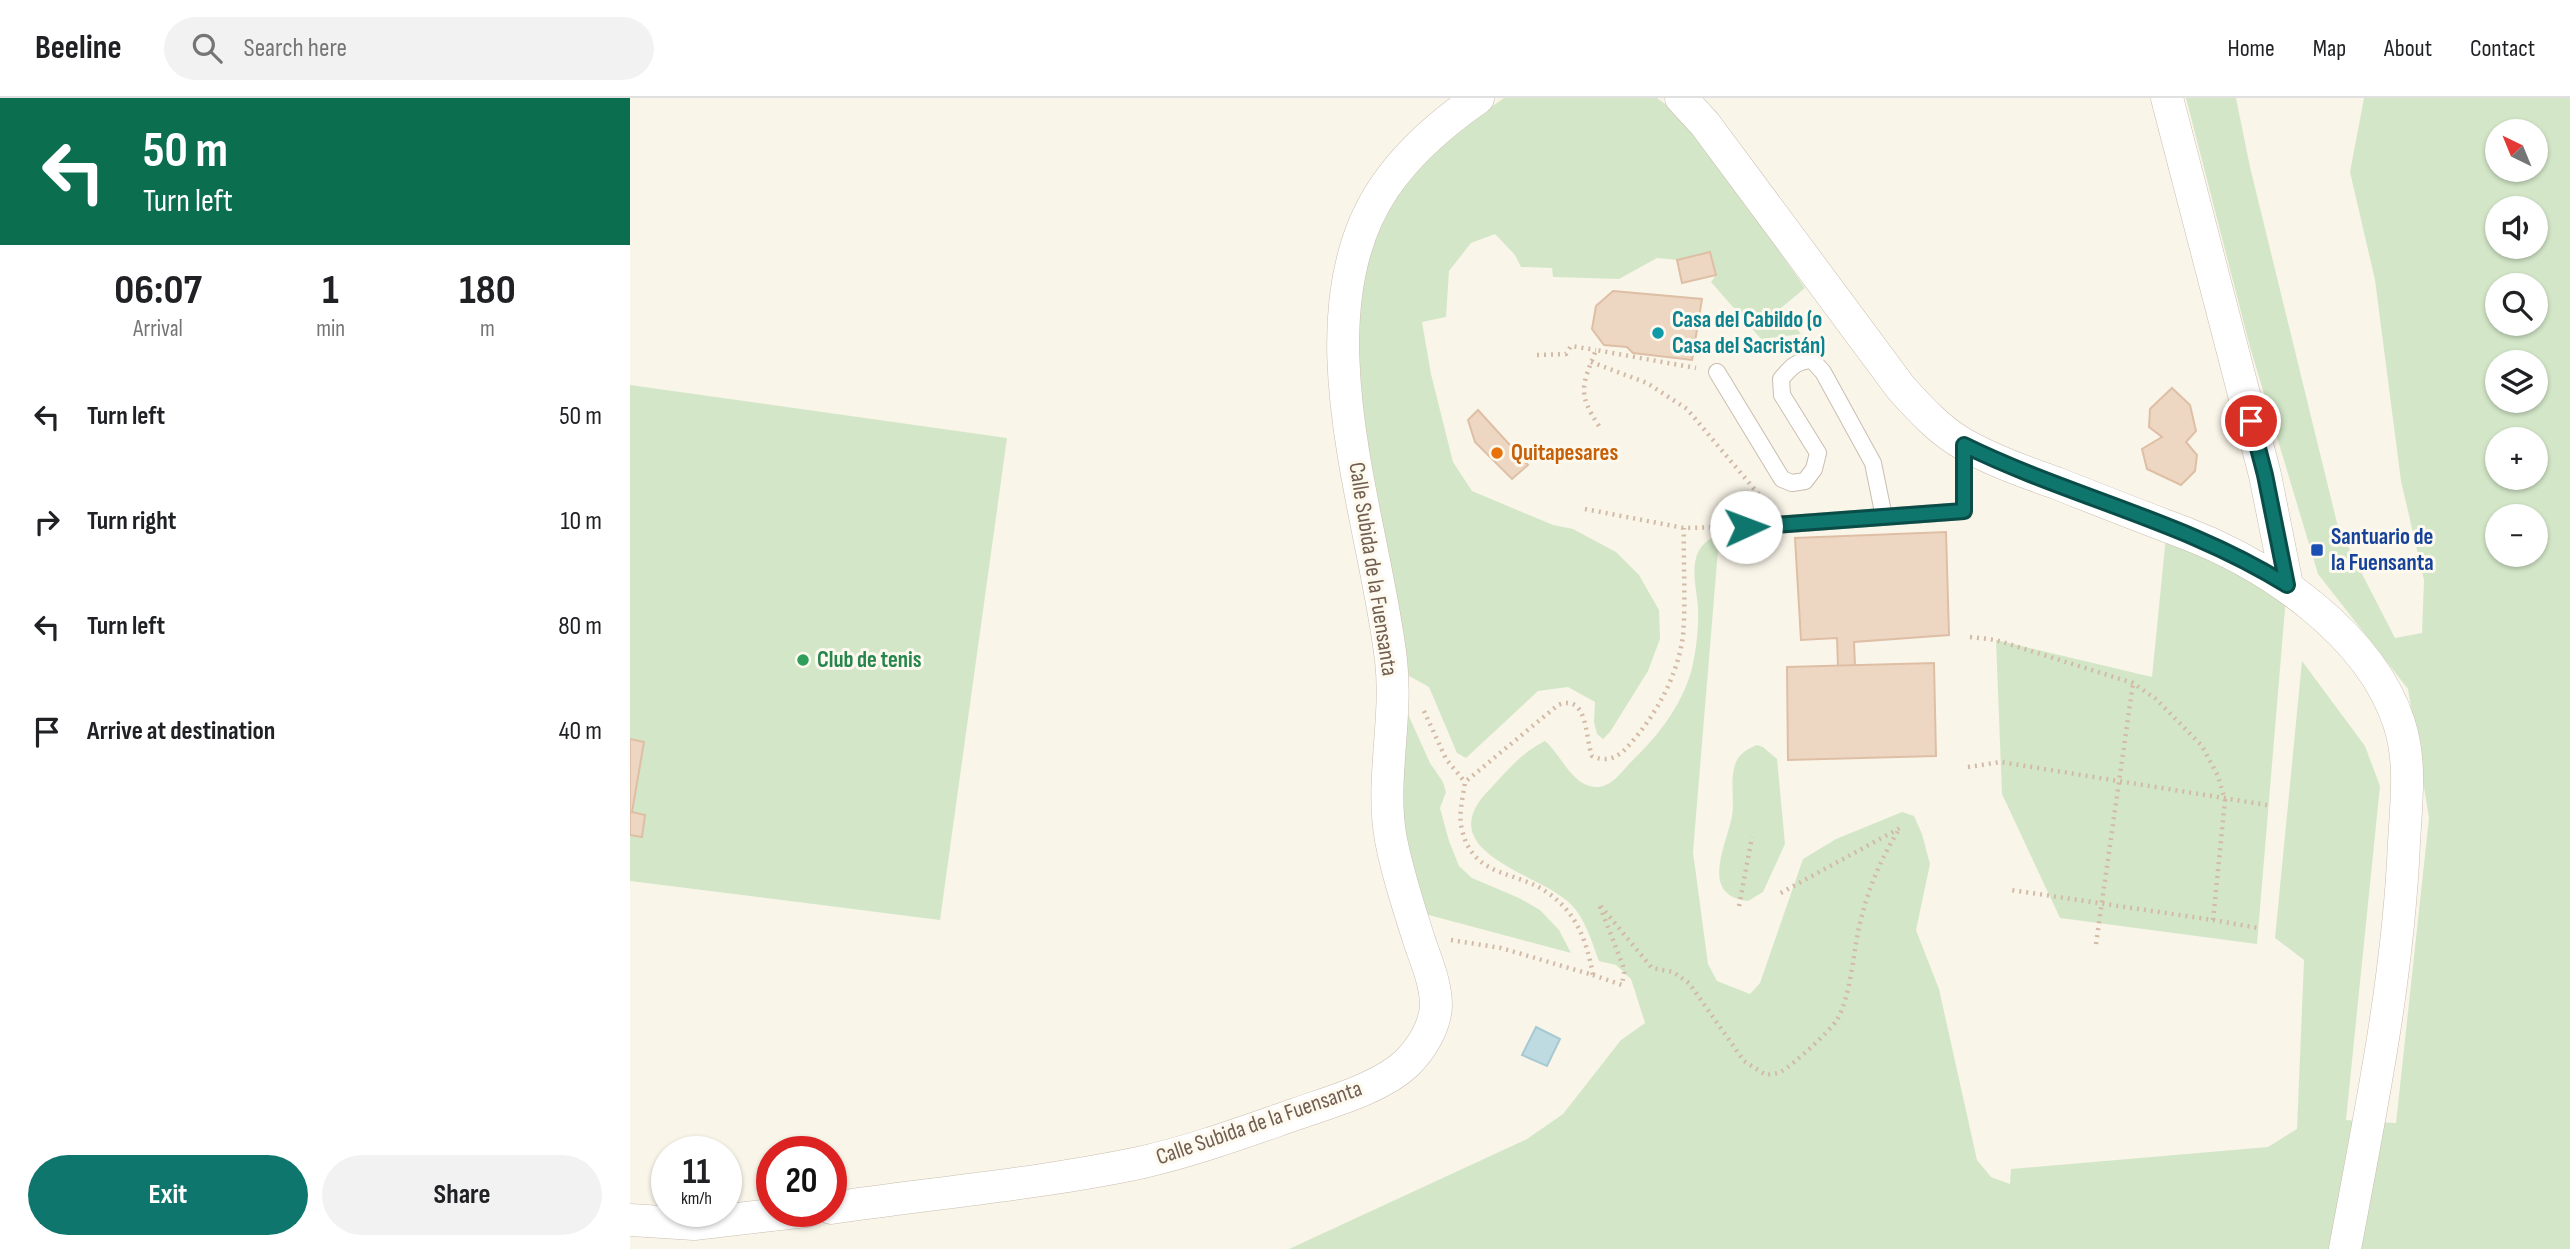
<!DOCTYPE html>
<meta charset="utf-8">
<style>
body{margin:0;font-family:"Sofia Sans Condensed",sans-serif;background:#f2f2f2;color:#202124;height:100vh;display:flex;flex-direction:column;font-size:26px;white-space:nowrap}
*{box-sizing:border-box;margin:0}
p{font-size:23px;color:#757577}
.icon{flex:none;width:38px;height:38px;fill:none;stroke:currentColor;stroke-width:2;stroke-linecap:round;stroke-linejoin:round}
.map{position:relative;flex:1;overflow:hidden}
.panel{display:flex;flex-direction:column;background:#fff;width:630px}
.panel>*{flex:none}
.banner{background:#0b6e4f;color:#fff;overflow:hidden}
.needle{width:46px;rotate:317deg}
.controls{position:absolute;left:1855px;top:21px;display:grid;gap:14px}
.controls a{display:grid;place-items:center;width:63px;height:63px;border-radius:50%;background:#fff;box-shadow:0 2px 5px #0004;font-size:35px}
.speed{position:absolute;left:21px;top:1038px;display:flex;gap:14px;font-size:35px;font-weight:700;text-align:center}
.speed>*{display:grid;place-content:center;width:91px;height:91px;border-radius:50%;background:#fff;box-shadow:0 2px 5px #0004;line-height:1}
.speed small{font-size:18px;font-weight:400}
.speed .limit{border:10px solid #d22;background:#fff;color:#111}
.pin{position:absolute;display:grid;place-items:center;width:60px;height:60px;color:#fff;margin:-30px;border:4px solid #fff;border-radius:50%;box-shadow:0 2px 7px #0007}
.me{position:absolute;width:77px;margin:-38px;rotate:88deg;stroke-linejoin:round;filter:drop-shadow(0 0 5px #0008)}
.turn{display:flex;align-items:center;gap:24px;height:147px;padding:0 28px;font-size:32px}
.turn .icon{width:91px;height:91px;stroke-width:2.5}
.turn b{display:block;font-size:49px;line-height:60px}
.eta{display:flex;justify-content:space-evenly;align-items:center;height:119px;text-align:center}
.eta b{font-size:42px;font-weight:700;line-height:49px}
.button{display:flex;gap:14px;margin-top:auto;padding:14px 28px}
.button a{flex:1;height:80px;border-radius:42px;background:#0f766e;color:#fff;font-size:28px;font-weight:700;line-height:80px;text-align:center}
.button a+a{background:#f2f2f2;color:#202124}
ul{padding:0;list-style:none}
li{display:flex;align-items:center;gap:21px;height:105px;padding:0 28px}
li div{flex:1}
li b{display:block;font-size:26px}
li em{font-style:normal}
header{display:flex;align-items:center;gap:42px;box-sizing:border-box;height:98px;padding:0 35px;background:#fff;border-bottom:2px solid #e0e0e0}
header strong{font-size:33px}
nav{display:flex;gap:38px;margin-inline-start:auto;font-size:24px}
.search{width:490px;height:63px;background:#f2f2f2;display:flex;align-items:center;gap:18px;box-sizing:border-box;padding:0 24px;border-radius:38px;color:#757577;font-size:26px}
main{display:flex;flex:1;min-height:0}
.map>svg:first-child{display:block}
.green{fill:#d3e7c8;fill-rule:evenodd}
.water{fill:#bfdbe2;stroke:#a6c9d3;stroke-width:2}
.building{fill:#edd7c3;stroke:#debfa5;stroke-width:2}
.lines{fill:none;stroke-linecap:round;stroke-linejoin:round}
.service-casing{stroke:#cbbdb0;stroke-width:18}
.minor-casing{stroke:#cbbdb0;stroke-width:33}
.path{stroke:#d2baa6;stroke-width:4.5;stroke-dasharray:2 5;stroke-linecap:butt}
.service{stroke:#fff;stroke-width:16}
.minor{stroke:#fff;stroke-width:32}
.route-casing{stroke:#0a4d48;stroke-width:18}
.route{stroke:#0f766e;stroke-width:12}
.culture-dot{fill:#0f9aa8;stroke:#fdf9ef;stroke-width:2.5}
.food-dot{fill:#e8710a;stroke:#fdf9ef;stroke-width:2.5}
.transit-dot{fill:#1a4fb4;stroke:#fdf9ef;stroke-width:2.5}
.leisure-dot{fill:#2e9e5b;stroke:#fdf9ef;stroke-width:2.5}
.labels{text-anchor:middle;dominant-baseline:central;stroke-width:6;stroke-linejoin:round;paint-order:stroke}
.culture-label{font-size:23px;font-weight:bold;fill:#0d838f;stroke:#fdf9ef;text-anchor:start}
.food-label{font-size:23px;font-weight:bold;fill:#c56008;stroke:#fdf9ef;text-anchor:start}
.transit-label{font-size:23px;font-weight:bold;fill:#164399;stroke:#fdf9ef;text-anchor:start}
.street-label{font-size:23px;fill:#725e4f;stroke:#fdf9ef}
.leisure-label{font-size:23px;font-weight:bold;fill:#27864d;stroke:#fdf9ef;text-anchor:start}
</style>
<header>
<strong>Beeline</strong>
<div class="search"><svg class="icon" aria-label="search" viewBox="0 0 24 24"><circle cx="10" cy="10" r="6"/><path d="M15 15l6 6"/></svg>Search here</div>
<nav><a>Home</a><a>Map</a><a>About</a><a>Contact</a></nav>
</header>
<main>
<section class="panel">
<div class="banner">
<div class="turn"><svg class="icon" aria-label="left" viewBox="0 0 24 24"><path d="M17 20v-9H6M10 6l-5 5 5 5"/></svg><div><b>50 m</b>Turn left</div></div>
</div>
<div class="eta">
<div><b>06:07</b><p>Arrival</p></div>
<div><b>1</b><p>min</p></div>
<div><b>180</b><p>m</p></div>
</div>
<ul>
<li><svg class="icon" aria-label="left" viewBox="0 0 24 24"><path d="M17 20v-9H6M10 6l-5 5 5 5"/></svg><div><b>Turn left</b></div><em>50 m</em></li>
<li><svg class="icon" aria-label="right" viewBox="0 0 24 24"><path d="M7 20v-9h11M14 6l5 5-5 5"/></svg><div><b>Turn right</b></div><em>10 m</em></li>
<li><svg class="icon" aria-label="left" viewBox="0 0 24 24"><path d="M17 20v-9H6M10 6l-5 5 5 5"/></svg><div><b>Turn left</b></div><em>80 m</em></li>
<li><svg class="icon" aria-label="arrive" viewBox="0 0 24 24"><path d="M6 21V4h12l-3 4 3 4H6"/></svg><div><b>Arrive at destination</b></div><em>40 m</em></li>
</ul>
<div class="button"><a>Exit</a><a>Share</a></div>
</section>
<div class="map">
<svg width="1940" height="1151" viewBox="0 0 1940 1151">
<rect width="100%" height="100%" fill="#faf5e9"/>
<g class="green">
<polygon points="874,0 1027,0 1057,22 1175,190 1151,210 1171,236 1131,241 1081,184 1086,177 1080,154 1047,162 1027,160 989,181 923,179 922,170 891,169 885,157 865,136 841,145 819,173 816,219 792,224 801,276 823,364 842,393 923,427 943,431 986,454 1009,477 1029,512 1030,541 1018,573 980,634 973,641 967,636 964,624 965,604 938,589 908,593 836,660 827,655 799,589 779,578 721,251 731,170 754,110 795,55"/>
<path d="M1556 0H1606L1620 69 1708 429 1765 540 1792 535 1794 482 1771 383 1745 182 1720 74 1734 0H1940V1151H659L897 1041 933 1016 991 942 1015 925 1001 881 986 867 969 863C961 842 954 816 936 802 903 774 800 752 859 692 877 673 892 654 915 643 931 656 941 687 965 689 980 690 990 676 999 666 1026 640 1050 611 1061 574 1066 555 1069 529 1068 510 1067 493 1061 473 1067 457 1070 448 1077 442 1085 438L1088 452 1063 754 1078 866 1087 883 1120 896 1130 885 1173 761 1206 741 1272 714 1284 718 1292 736 1300 766 1286 832 1309 891 1347 1062 1361 1079 1380 1086 1381 1071 1638 1049 1667 1031 1674 862 1645 840 1672 563 1735 648 1750 688 1716 1022 1766 1025 1799 720 1778 591 1688 476 1620 249ZM1867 33H1906V72H1867ZM1867 110H1906V149H1867ZM1867 187H1906V226H1867ZM1867 264H1906V303H1867ZM1867 341H1906V380H1867ZM1867 418H1906V457H1867Z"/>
<polygon points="0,287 377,340 310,822 0,783"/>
<polygon points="1537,428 1657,487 1627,846 1430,820 1372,696 1366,542 1522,579"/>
<polygon points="777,614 800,665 813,684 816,694 810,710 819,743 829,768 842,780 889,800 910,812 929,832 941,855 795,816 768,734"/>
<path d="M1127 647 1133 649 1147 661 1155 746 1133 794 1118 803C1069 797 1096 749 1102 718 1105 701 1099 681 1106 664 1110 655 1119 650 1127 647Z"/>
</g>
<polygon class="water" points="906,929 930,941 917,968 892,957"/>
<g class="building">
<polygon points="1080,154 1086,177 1052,185 1047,162"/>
<polygon points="983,193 1072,201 1062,262 1003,255 997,249 974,247 962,231 966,208"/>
<polygon points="1542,290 1560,307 1566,333 1556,344 1567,357 1565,373 1551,387 1517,371 1512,351 1532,339 1519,329 1520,311"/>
<polygon points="848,312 898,367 882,381 845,344 838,322"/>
<polygon points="1316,434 1319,537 1224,544 1225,568 1208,568 1207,540 1171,542 1165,440"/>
<polygon points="1304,565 1306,658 1158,662 1157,569"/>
<polygon points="0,641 14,644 2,714 15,717 12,739 0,737"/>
</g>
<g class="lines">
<defs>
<g id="service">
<path d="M1087 274 1152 381 1162 385 1175 383 1184 371 1188 355 1152 297 1151 281C1161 269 1166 263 1182 262L1193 274 1243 365 1254 419"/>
<polyline points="1116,429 1334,413 1334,347"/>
</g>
<g id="minor">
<path d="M1051 0 1075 26 1271 290C1290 311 1310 333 1335 347 1364 363 1395 374 1426 385 1469 402 1512 419 1555 435 1639 467 1740 536 1769 625 1782 664 1776 706 1774 745 1768 883 1740 1016 1715 1151"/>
<polyline points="1537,0 1635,377 1657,487"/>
<path d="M201 1110C304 1095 408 1086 509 1065 563 1053 614 1034 666 1016 700 1004 751 990 777 965 791 951 805 929 806 908 806 886 797 865 790 845 779 811 768 777 761 742 750 683 768 622 761 562 745 421 666 220 754 90 778 54 812 25 848 0"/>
<polyline points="0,1122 64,1126 176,1113"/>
</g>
</defs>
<use href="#service" class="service-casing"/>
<use href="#minor" class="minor-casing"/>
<g class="path">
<polyline points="907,257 936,256 941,248 966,252"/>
<polyline points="961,264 1017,285 1057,311 1136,405"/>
<path d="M969 328C947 295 952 288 966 252L1066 270"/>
<polyline points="955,411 1054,430 1094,429"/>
<polyline points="1340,539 1366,542 1503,585 1526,601 1572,648 1588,678 1595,702 1583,822 1381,792"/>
<polyline points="794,613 816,661 835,684"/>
<polyline points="1338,669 1371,664 1637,707"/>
<polyline points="1109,808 1122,739"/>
<polyline points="1583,822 1628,830"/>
<path d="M821 842 871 850 963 877C957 844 947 815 918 795 887 772 844 781 832 732 828 716 833 700 835 684L928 607C958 595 955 639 962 658 982 667 993 655 1006 639 1029 611 1048 575 1053 538 1056 502 1053 465 1054 430"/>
<polyline points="1466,846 1503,585"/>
<path d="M963 877 992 887 994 875 993 868 969 806 1022 870 1043 874 1059 885 1114 963 1136 977C1141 976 1147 976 1152 973 1164 966 1199 934 1207 922 1220 899 1223 860 1228 834 1236 796 1250 761 1270 730L1147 797"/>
</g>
<use href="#service" class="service"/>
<use href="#minor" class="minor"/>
</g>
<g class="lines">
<defs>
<path id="route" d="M1116 429 1334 413V347C1440 399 1557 424 1657 487L1635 377 1621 323"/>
</defs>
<use href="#route" class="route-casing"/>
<use href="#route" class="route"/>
</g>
<circle class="culture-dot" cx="1028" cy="235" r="7"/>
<circle class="food-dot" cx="867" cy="355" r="7"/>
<rect class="transit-dot" x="1680" y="445" width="14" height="14" rx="3.5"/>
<circle class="leisure-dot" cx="173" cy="562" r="7"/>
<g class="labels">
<g class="culture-label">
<text x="1042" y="222">Casa del Cabildo (o<tspan x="1042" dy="26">Casa del Sacristán)</tspan></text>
</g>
<g class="food-label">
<text x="881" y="355">Quitapesares</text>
</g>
<g class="transit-label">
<text x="1701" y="439">Santuario de<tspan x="1701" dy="26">la Fuensanta</tspan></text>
</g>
<g class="street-label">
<text transform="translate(743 471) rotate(81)">Calle Subida de la Fuensanta</text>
<text transform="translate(629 1025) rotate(-19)">Calle Subida de la Fuensanta</text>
</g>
<g class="leisure-label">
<text x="187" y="562">Club de tenis</text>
</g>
</g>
</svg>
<div class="controls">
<a><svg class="needle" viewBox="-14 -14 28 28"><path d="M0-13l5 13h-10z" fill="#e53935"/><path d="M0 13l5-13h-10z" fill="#757577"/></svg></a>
<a><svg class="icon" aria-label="sound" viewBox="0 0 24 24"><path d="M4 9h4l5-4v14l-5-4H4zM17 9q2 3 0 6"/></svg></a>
<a><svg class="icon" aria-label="search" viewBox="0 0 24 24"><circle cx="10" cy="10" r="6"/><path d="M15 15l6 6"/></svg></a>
<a><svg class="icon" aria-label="layers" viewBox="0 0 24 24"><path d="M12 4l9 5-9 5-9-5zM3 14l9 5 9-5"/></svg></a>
<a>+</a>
<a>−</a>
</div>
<div class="speed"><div>11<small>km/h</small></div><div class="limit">20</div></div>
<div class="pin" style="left:1621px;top:323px;background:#d93025"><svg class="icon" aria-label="arrive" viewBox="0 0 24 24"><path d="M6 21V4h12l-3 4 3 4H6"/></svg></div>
<svg class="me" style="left:1116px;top:429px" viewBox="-20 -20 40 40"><circle r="19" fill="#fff"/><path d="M0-13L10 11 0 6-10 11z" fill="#0f766e"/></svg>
</div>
</main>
